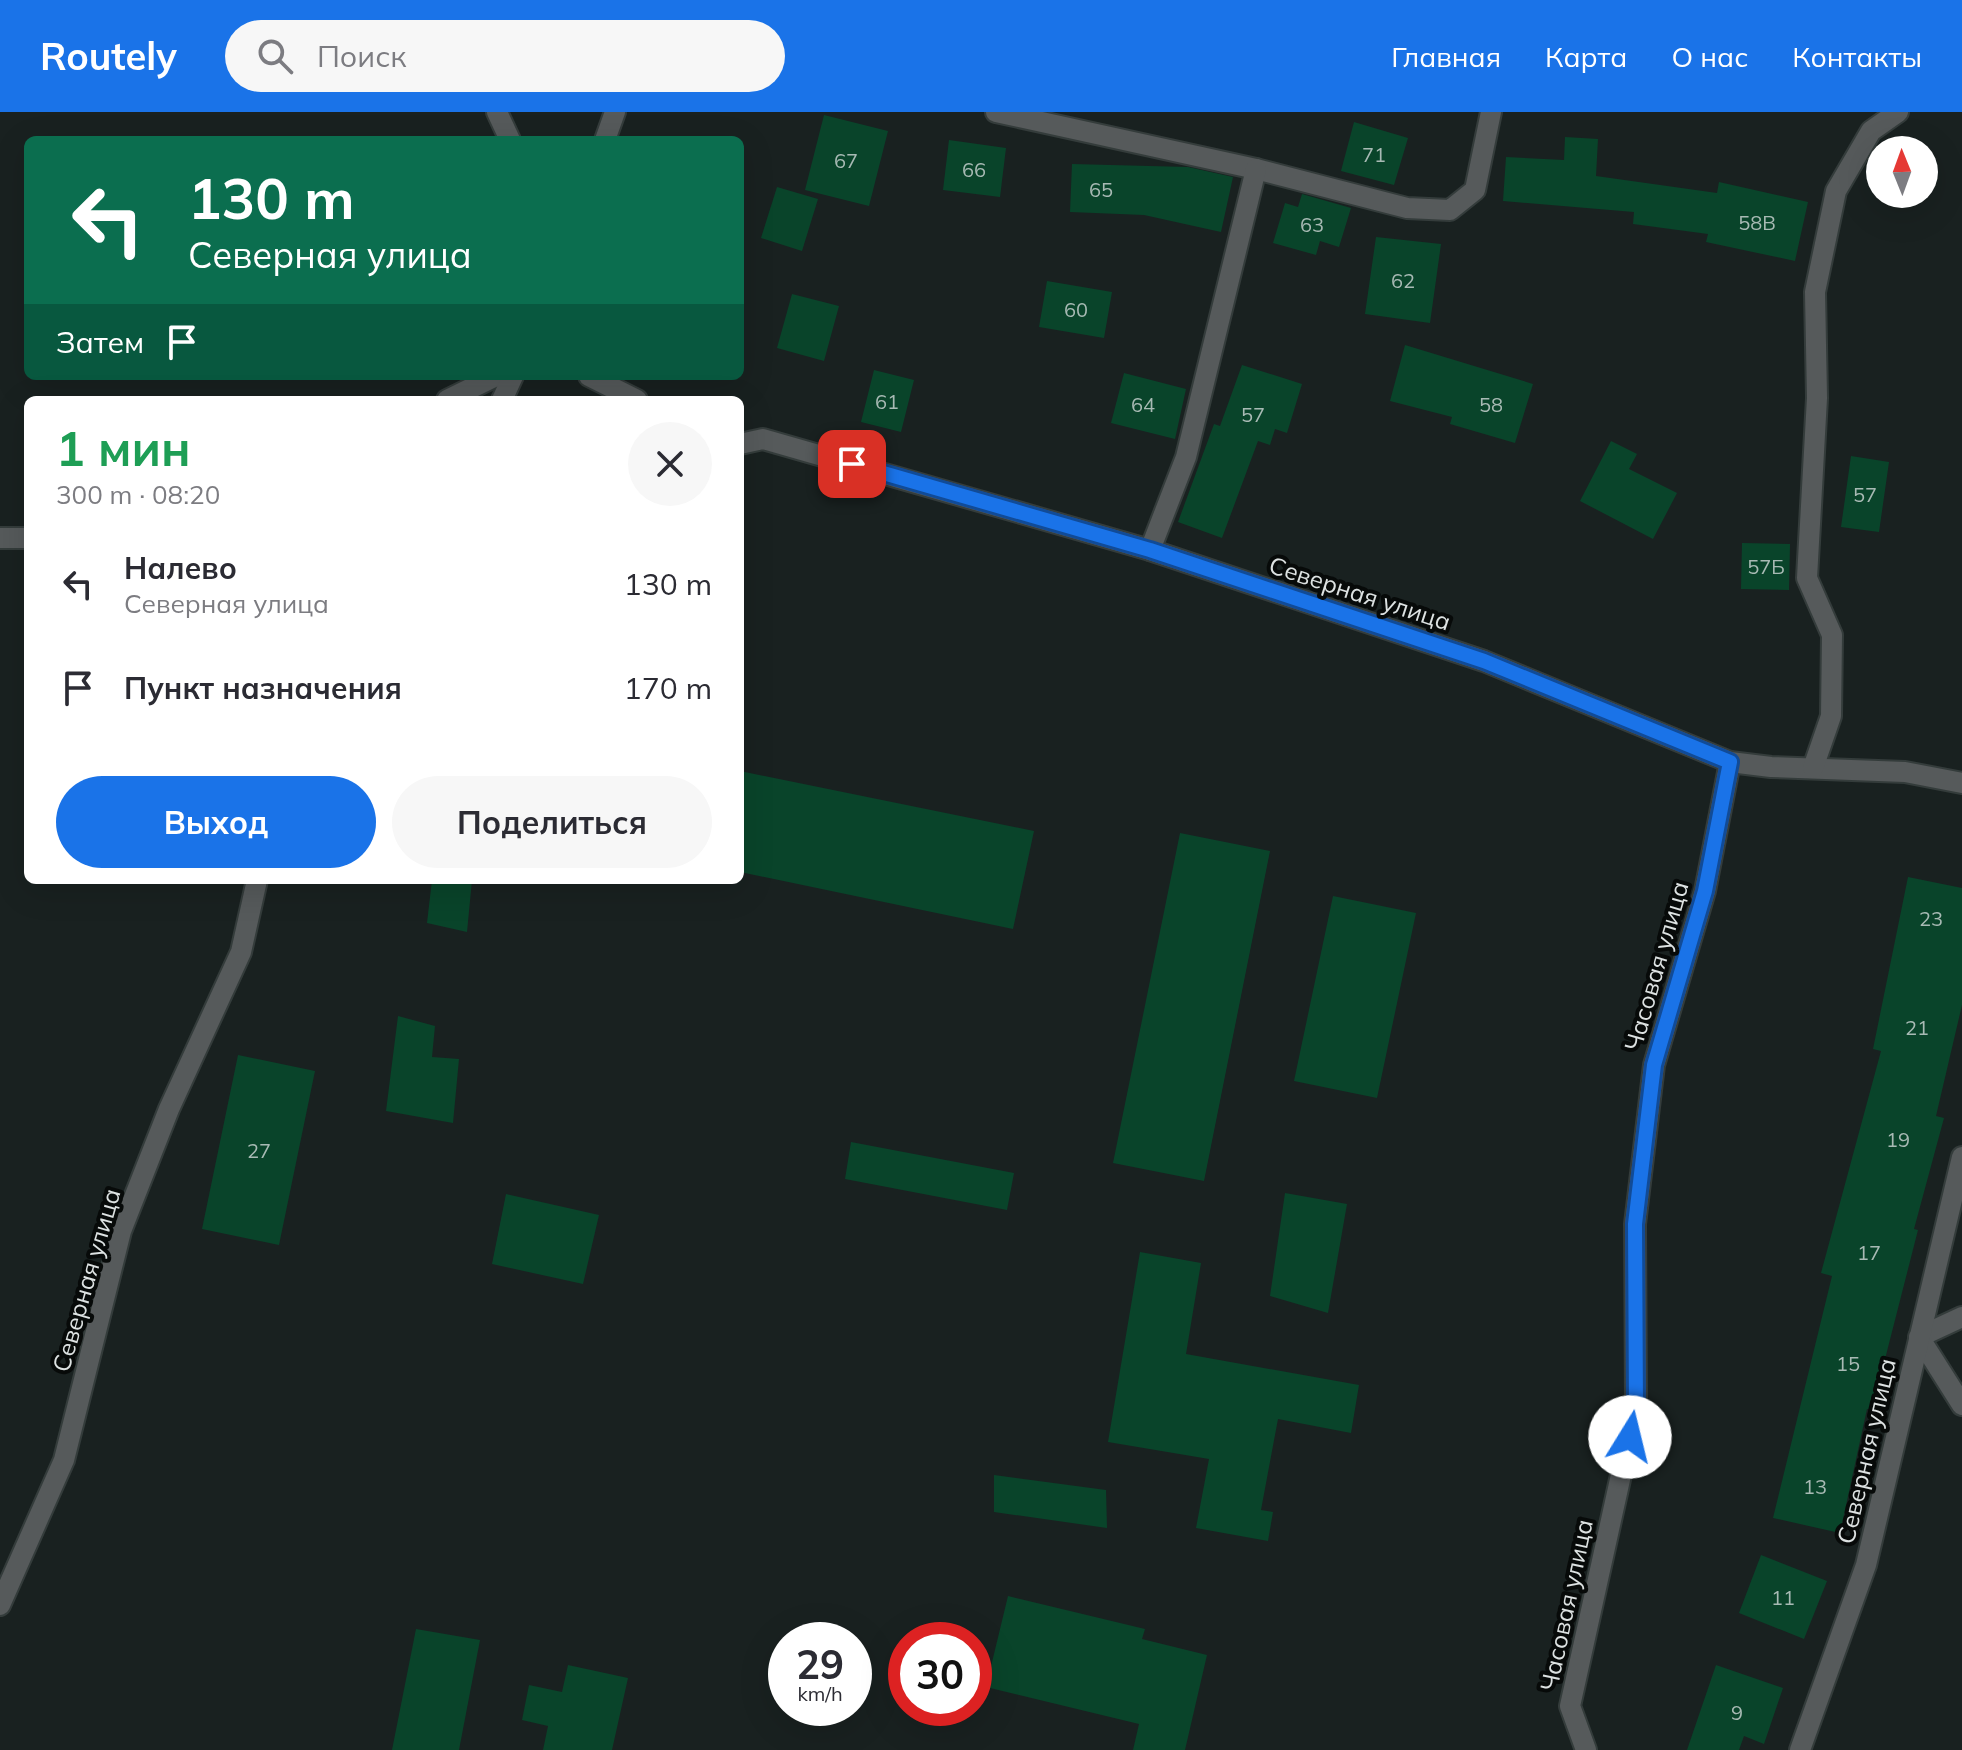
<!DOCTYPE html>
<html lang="ru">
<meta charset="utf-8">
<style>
body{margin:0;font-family:Mulish,sans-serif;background:#f7f7f7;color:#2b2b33;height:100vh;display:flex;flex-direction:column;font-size:30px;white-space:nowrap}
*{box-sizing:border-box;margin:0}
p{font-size:26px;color:#7c7c81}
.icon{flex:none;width:44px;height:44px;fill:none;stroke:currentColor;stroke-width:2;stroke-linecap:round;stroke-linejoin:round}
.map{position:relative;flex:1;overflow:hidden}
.panel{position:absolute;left:24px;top:284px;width:720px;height:488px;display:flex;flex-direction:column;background:#fff;border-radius:12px;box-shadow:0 8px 32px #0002}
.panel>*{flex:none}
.top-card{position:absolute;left:24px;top:24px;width:720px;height:244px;border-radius:12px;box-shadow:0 8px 32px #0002;background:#0b6e4f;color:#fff;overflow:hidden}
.needle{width:52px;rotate:359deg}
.buttons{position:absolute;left:1866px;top:24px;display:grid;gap:16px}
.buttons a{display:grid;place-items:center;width:72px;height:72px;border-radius:50%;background:#fff;box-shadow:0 8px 32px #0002;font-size:40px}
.speed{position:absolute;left:768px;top:1510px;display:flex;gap:16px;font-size:40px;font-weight:700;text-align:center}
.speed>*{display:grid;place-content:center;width:104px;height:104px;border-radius:50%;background:#fff;box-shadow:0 8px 32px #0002;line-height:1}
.speed small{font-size:20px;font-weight:400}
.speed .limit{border:12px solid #d22;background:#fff;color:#111}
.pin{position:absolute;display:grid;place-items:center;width:68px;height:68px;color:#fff;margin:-34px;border-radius:16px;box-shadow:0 4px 12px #0006}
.me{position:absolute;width:88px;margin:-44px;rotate:9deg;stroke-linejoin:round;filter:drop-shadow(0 0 6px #0008)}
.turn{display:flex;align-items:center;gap:28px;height:168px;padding:0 32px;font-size:36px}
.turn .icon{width:104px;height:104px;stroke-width:2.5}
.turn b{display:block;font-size:56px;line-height:68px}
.then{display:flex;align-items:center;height:76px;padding:0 32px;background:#0003;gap:16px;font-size:30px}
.round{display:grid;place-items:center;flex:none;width:84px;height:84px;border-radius:42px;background:#f7f7f7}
.head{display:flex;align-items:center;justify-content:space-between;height:136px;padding:0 32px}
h1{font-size:48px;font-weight:700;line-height:60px;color:#1e9e55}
.action{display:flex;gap:16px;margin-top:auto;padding:16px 32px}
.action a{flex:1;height:92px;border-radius:48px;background:#1a73e8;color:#fff;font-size:32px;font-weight:700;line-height:92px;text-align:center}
.action a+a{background:#f7f7f7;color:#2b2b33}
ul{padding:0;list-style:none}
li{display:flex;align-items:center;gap:24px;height:104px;padding:0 32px}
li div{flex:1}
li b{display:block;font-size:30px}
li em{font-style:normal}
header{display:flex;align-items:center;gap:48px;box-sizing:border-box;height:112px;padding:0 40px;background:#1a73e8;color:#fff}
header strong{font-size:38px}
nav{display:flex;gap:44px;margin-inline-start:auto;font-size:28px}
.search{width:560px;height:72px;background:#f7f7f7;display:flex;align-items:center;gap:20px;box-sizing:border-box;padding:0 28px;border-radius:44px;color:#7c7c81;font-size:30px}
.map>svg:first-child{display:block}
.building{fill:#09442a}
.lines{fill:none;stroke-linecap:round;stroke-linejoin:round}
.minor-casing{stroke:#343c3b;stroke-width:24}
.minor{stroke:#565a5b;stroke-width:20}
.route-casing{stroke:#114b97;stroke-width:20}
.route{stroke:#1a73e8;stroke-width:14}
.labels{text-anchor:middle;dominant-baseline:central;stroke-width:8;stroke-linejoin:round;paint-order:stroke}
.number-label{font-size:20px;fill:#a8bab4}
.street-label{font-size:24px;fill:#dde2e2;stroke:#070a09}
</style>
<header>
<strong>Routely</strong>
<div class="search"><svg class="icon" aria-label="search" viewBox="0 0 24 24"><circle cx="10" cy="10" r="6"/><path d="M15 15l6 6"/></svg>Поиск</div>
<nav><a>Главная</a><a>Карта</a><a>О нас</a><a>Контакты</a></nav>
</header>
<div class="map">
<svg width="1962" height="1638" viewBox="0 0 1962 1638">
<rect width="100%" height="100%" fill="#192120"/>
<g class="building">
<polygon points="824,3 888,19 869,94 805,78"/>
<polygon points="1354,10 1408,26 1394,73 1341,59"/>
<polygon points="1565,25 1598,27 1596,64 1717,81 1719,70 1808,90 1795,149 1706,130 1708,122 1633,112 1634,100 1503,89 1506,45 1564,48"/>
<polygon points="949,28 1006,36 1000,85 943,78"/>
<polygon points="1072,52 1188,55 1233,65 1221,120 1144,103 1070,100"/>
<polygon points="777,75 818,87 802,139 761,126"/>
<polygon points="1302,82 1351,96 1339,135 1320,129 1316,143 1273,131 1285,91 1298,95"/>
<polygon points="1376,125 1441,132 1430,211 1365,202"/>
<polygon points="1047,169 1112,180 1104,226 1039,215"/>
<polygon points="792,182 839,194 824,249 777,236"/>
<polygon points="1405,233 1533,272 1515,331 1450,312 1452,305 1390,289"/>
<polygon points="1242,253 1302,272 1287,321 1275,317 1270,333 1258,329 1222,426 1178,410 1214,312 1220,314"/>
<polygon points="874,258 914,268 901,320 861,310"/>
<polygon points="1124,261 1186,277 1175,327 1111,311"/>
<polygon points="1611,329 1637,342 1629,357 1677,381 1653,427 1580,389"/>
<polygon points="1851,344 1889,350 1879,420 1841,415"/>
<polygon points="1742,431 1790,432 1789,478 1741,477"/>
<polygon points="740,659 1034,719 1013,817 740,760"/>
<polygon points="1180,721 1270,739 1204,1069 1113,1051"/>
<polygon points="1908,765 1962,776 1962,893 1936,1004 1944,1006 1914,1117 1918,1118 1872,1298 1867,1297 1840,1421 1773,1406 1832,1164 1821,1161 1881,939 1873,937"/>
<polygon points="432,768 472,768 467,820 427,811"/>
<polygon points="1333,784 1416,801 1377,986 1294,969"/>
<polygon points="398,904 435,914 432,945 459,947 453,1011 386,999"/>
<polygon points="238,943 315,959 279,1133 202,1117"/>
<polygon points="851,1030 1014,1061 1007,1098 845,1067"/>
<polygon points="1285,1081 1347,1092 1328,1201 1270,1184"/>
<polygon points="506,1082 599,1103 583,1172 492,1152"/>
<polygon points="1140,1140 1201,1151 1186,1242 1359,1273 1351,1321 1278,1307 1261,1398 1273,1400 1268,1429 1196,1416 1209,1347 1108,1330"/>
<polygon points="994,1363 1106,1378 1107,1416 994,1400"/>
<polygon points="1761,1443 1827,1469 1804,1527 1739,1501"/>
<polygon points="1008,1484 1145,1517 1142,1527 1207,1543 1185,1638 1133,1638 1139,1612 986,1575"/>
<polygon points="416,1517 480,1528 459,1638 392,1638"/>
<polygon points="568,1553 628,1566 612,1638 543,1638 548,1614 522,1608 529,1573 562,1580"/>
<polygon points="1716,1553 1783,1576 1764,1632 1744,1624 1739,1638 1687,1638"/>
</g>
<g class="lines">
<defs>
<g id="minor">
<polyline points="497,0 510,28"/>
<polyline points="996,0 1256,57 1407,96 1450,98 1475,78 1491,0"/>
<polyline points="605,28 615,0"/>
<polyline points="589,264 637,288"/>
<polyline points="447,288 496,264"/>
<polyline points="502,288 513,264"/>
<polyline points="740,332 763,327 1150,438 1484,549 1730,650 1771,655 1905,660 1962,671"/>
<polyline points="0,426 28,426"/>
<polyline points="1150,438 1186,345 1256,57"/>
<polyline points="1813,656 1831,604 1832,523 1807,466 1817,286 1815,180 1836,79 1871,19 1898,0"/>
<polyline points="1962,1205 1919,1225 1962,1293"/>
<polyline points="0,1493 64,1348 121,1119 169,997 241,840 257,768"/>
<polyline points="1586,1638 1570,1594 1636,1295 1635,1112 1654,953 1705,779 1730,650"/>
<polyline points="1800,1638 1866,1453 1962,1045"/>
</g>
</defs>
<use href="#minor" class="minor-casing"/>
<use href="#minor" class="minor"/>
</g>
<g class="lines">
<defs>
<polyline id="route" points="852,352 1150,438 1484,549 1730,650 1705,779 1654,953 1635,1112 1636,1295 1630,1325"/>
</defs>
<use href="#route" class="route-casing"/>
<use href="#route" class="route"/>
</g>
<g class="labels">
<g class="number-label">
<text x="1374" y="42">71</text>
<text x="846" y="48">67</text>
<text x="974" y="57">66</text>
<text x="1101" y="77">65</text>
<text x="1757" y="110">58В</text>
<text x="1312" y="112">63</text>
<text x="1403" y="168">62</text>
<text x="1076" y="197">60</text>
<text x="887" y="289">61</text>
<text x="1143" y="292">64</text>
<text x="1491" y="292">58</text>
<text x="1253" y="302">57</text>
<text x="1865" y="382">57</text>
<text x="1766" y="454">57Б</text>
<text x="1931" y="806">23</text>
<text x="1917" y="915">21</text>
<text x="1898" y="1027">19</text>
<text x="259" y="1038">27</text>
<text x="1869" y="1140">17</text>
<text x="1848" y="1251">15</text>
<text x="1815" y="1374">13</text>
<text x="1783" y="1485">11</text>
<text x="1737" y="1600">9</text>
</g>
<g class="street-label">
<text transform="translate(1360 481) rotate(18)">Северная улица</text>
<text transform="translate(1656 854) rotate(-74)">Часовая улица</text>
<text transform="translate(86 1168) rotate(-74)">Северная улица</text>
<text transform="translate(1866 1339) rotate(-77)">Северная улица</text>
<text transform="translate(1566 1493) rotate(-78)">Часовая улица</text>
</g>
</g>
</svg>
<div class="buttons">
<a><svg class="needle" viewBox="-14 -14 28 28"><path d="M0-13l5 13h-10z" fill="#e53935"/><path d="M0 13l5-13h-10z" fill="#7c7c81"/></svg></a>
</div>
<div class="speed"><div>29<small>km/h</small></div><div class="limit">30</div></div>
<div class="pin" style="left:852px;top:352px;background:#d93025"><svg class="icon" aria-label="arrive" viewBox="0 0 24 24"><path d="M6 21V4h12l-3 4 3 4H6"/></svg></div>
<svg class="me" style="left:1630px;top:1325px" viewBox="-20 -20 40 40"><circle r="19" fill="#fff"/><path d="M0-13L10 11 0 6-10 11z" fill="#1a73e8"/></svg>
<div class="top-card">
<div class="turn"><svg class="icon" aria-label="left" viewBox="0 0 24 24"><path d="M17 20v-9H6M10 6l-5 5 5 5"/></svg><div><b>130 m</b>Северная улица</div></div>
<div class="then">Затем<svg class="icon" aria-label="arrive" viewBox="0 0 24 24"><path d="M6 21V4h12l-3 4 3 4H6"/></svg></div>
</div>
<section class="panel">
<div class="head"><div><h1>1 мин</h1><p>300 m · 08:20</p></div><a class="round"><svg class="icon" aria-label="close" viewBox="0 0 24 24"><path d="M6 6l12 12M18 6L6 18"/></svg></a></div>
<ul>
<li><svg class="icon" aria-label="left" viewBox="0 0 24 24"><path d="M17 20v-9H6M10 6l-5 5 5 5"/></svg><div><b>Налево</b><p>Северная улица</p></div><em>130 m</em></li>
<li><svg class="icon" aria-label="arrive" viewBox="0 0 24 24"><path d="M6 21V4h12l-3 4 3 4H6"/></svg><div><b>Пункт назначения</b></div><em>170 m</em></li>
</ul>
<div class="action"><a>Выход</a><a>Поделиться</a></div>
</section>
</div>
